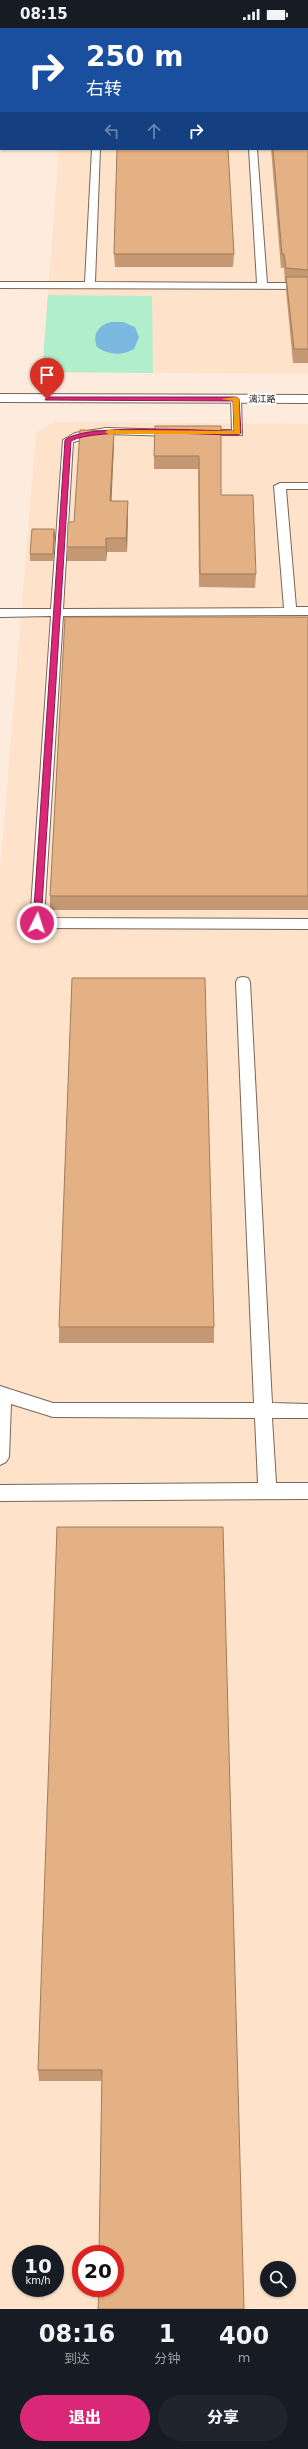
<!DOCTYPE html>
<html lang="zh">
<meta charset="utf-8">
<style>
body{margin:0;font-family:"DejaVu Sans","Noto Sans SC",sans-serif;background:#20242c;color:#f1f3f6;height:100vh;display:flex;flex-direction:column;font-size:15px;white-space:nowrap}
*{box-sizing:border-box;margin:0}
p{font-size:13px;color:#9ea1a6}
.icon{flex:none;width:22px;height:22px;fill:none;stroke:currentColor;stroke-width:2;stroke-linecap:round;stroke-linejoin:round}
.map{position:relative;height:2281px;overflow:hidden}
.side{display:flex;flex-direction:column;background:#171b24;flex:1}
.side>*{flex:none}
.banner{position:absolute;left:0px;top:0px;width:308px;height:122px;box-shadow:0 1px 3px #0004;background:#1a4fa0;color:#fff;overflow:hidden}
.controls{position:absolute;left:260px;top:2233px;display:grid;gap:8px}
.controls a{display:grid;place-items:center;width:36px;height:36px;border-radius:50%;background:#171b24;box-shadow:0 1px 3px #0004;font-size:20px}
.speed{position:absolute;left:12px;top:2217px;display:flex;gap:8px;font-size:20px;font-weight:700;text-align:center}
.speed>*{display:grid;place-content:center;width:52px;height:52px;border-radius:50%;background:#171b24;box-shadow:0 1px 3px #0004;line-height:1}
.speed small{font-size:10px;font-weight:400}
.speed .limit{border:6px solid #d22;background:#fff;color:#111}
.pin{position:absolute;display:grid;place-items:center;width:34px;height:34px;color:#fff;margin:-41px -17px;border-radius:50% 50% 50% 0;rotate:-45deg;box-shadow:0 0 4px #0007}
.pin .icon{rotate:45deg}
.me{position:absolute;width:44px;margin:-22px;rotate:4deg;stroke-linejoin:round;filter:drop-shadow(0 0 3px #0008)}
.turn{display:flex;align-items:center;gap:14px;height:84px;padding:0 20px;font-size:18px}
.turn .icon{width:52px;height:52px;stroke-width:2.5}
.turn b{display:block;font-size:28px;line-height:34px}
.lanes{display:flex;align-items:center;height:38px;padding:0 20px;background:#0003;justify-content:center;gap:20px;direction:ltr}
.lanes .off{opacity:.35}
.eta{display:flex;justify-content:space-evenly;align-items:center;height:68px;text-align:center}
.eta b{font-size:24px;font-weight:800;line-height:28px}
.button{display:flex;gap:8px;margin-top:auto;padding:8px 20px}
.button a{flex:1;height:46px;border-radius:24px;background:#db2777;color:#fff;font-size:16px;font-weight:800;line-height:46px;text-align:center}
.button a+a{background:#20242c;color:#f1f3f6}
.status{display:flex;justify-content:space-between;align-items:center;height:28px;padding:0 20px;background:#171b24;direction:ltr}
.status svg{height:11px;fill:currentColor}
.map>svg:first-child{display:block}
.built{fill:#fee2ca;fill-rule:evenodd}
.green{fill:#b1eecc}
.water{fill:#7bb9e0}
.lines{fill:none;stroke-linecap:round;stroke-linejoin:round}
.service-casing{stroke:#796656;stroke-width:2}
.tertiary-casing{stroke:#796656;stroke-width:2}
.service{fill:#fff;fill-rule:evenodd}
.tertiary{fill:#fff;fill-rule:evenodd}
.wall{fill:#c49872}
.shaded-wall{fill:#a07c5c}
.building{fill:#e4b184;stroke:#a07c5c}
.route{fill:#db2777;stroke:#8e194d}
.slow{fill:#f59e0b}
.labels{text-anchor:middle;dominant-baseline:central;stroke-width:4;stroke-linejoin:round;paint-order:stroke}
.far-street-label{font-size:9px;fill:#130c07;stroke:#fff}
</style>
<div class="status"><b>08:15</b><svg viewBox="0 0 49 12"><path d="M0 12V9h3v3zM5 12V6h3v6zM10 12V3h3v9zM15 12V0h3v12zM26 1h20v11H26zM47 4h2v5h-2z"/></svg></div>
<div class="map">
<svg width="308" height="2281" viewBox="0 0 308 2281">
<rect width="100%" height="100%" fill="#fdebdd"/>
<g class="built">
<polygon points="68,0 308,0 308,346 42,344 59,121 307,121 307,1"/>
<path d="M56 394 308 396V2281H0V843L36 405ZM21 2226H55V2260H21ZM81 2226H115V2260H81ZM267 2240H289V2262H267Z"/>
</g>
<polygon class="green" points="48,267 152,268 153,345 42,344"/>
<path class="water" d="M111 294H123L135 299 139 309 134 321C122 328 108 327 97 319 92 307 98 297 111 294Z"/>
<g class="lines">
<defs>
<g id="service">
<rect x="97" y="0" width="8" height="1"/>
<rect x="240" y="0" width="8" height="1"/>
<polygon points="92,121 100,121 95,254 257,255 249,121 257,121 267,255 308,255 308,261 0,260 0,254 85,254"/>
<polygon points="236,368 241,371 242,407 195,407 195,403 199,402 232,402 231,371"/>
<polygon points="106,400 176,402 181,405 176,408 106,406 73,414 63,581 284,580 274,458 280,455 308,455 308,461 286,461 296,579 308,579 308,587 63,588 44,890 308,891 308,901 37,900 30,895 51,588 0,589 0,581 51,581 63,412 75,405"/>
<polygon points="243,949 248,950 250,954 272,1375 308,1376 308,1390 272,1390 276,1455 308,1455 308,1471 0,1473 0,1457 258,1455 255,1390 53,1389 11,1376 9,1429 6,1434 0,1437 0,1358 53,1375 254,1375 236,954 238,950"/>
</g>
<polygon id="tertiary" points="0,366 308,367 308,375 0,374"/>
</defs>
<use href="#service" class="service-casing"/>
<use href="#tertiary" class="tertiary-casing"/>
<use href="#service" class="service"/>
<use href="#tertiary" class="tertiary"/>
</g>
<g class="wall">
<polygon points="257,0 308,0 308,335 293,335 286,262 286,254 285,254 284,240 281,240 271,121 307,121 307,1 257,1"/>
<polygon points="114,226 234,226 233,239 115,239"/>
<polygon points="221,398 221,467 256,546 255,560 199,559 198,441 154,441 154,428"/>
<polygon points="114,416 111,473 128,473 127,524 107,524 106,533 67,533 67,519 74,494"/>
<polygon points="54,501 55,507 53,533 30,533 30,526"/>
<polygon points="308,589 308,882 50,882 50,868"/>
<rect x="59" y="1299" width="155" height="16"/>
<polygon points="223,1499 101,2053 39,2053 38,2042"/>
</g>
<g class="shaded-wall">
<polygon points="114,403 114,416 111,486 110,473"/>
<polygon points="128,473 128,487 127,524 126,510"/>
<polygon points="54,501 55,507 53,533 53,526"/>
<polygon points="106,510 107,524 106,533"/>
</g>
<g class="building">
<polygon points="258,0 308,0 308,242 286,240 284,226 282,226 273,121 307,121 307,1 258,1"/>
<polygon points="117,121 228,121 234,226 114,226"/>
<polygon points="286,249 308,249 308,321 294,321"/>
<polygon points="155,398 221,398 221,467 253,467 256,546 200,546 199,428 154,428"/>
<polygon points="80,402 114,403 110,473 128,473 126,510 106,510 106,519 67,519 68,494 74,494"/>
<polygon points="32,501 54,501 53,526 30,526"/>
<polygon points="65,589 308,589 308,868 50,868"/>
<polygon points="72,950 205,950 214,1299 59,1299"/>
<polygon points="57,1499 223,1499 244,2281 98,2281 99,2260 115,2260 115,2226 99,2226 102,2042 38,2042"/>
</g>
<path class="route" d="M47 369H236L239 371 241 405 238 407C204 407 96 399 71 413L41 895 37 898 33 895 65 412C83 395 204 403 234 403L233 373 45 372Z"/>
<polygon class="slow" points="236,369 239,371 240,406 108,406 105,404 108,402 234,403 233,373 221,371"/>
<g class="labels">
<g class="far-street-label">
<text x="262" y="371">漓江路</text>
</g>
</g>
</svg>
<div class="controls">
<a><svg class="icon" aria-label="search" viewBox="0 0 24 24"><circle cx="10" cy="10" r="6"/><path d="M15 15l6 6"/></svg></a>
</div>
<div class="speed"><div>10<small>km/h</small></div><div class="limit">20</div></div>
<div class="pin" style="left:47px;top:371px;background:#d93025"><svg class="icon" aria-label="arrive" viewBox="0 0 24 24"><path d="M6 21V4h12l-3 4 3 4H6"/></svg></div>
<svg class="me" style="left:37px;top:895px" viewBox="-20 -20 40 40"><circle r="17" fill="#db2777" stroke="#fff" stroke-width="3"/><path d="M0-11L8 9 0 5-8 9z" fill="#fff"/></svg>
<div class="banner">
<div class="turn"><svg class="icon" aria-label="right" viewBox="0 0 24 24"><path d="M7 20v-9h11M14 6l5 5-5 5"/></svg><div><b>250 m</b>右转</div></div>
<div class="lanes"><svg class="icon off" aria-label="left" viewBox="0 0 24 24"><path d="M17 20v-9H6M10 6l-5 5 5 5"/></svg><svg class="icon off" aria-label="ahead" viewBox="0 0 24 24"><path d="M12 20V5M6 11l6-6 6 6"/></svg><svg class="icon" aria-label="right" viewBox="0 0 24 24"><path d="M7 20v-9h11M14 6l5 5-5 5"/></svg></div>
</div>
</div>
<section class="side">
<div class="eta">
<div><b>08:16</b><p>到达</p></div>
<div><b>1</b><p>分钟</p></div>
<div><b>400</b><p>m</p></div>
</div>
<div class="button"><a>退出</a><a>分享</a></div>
</section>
